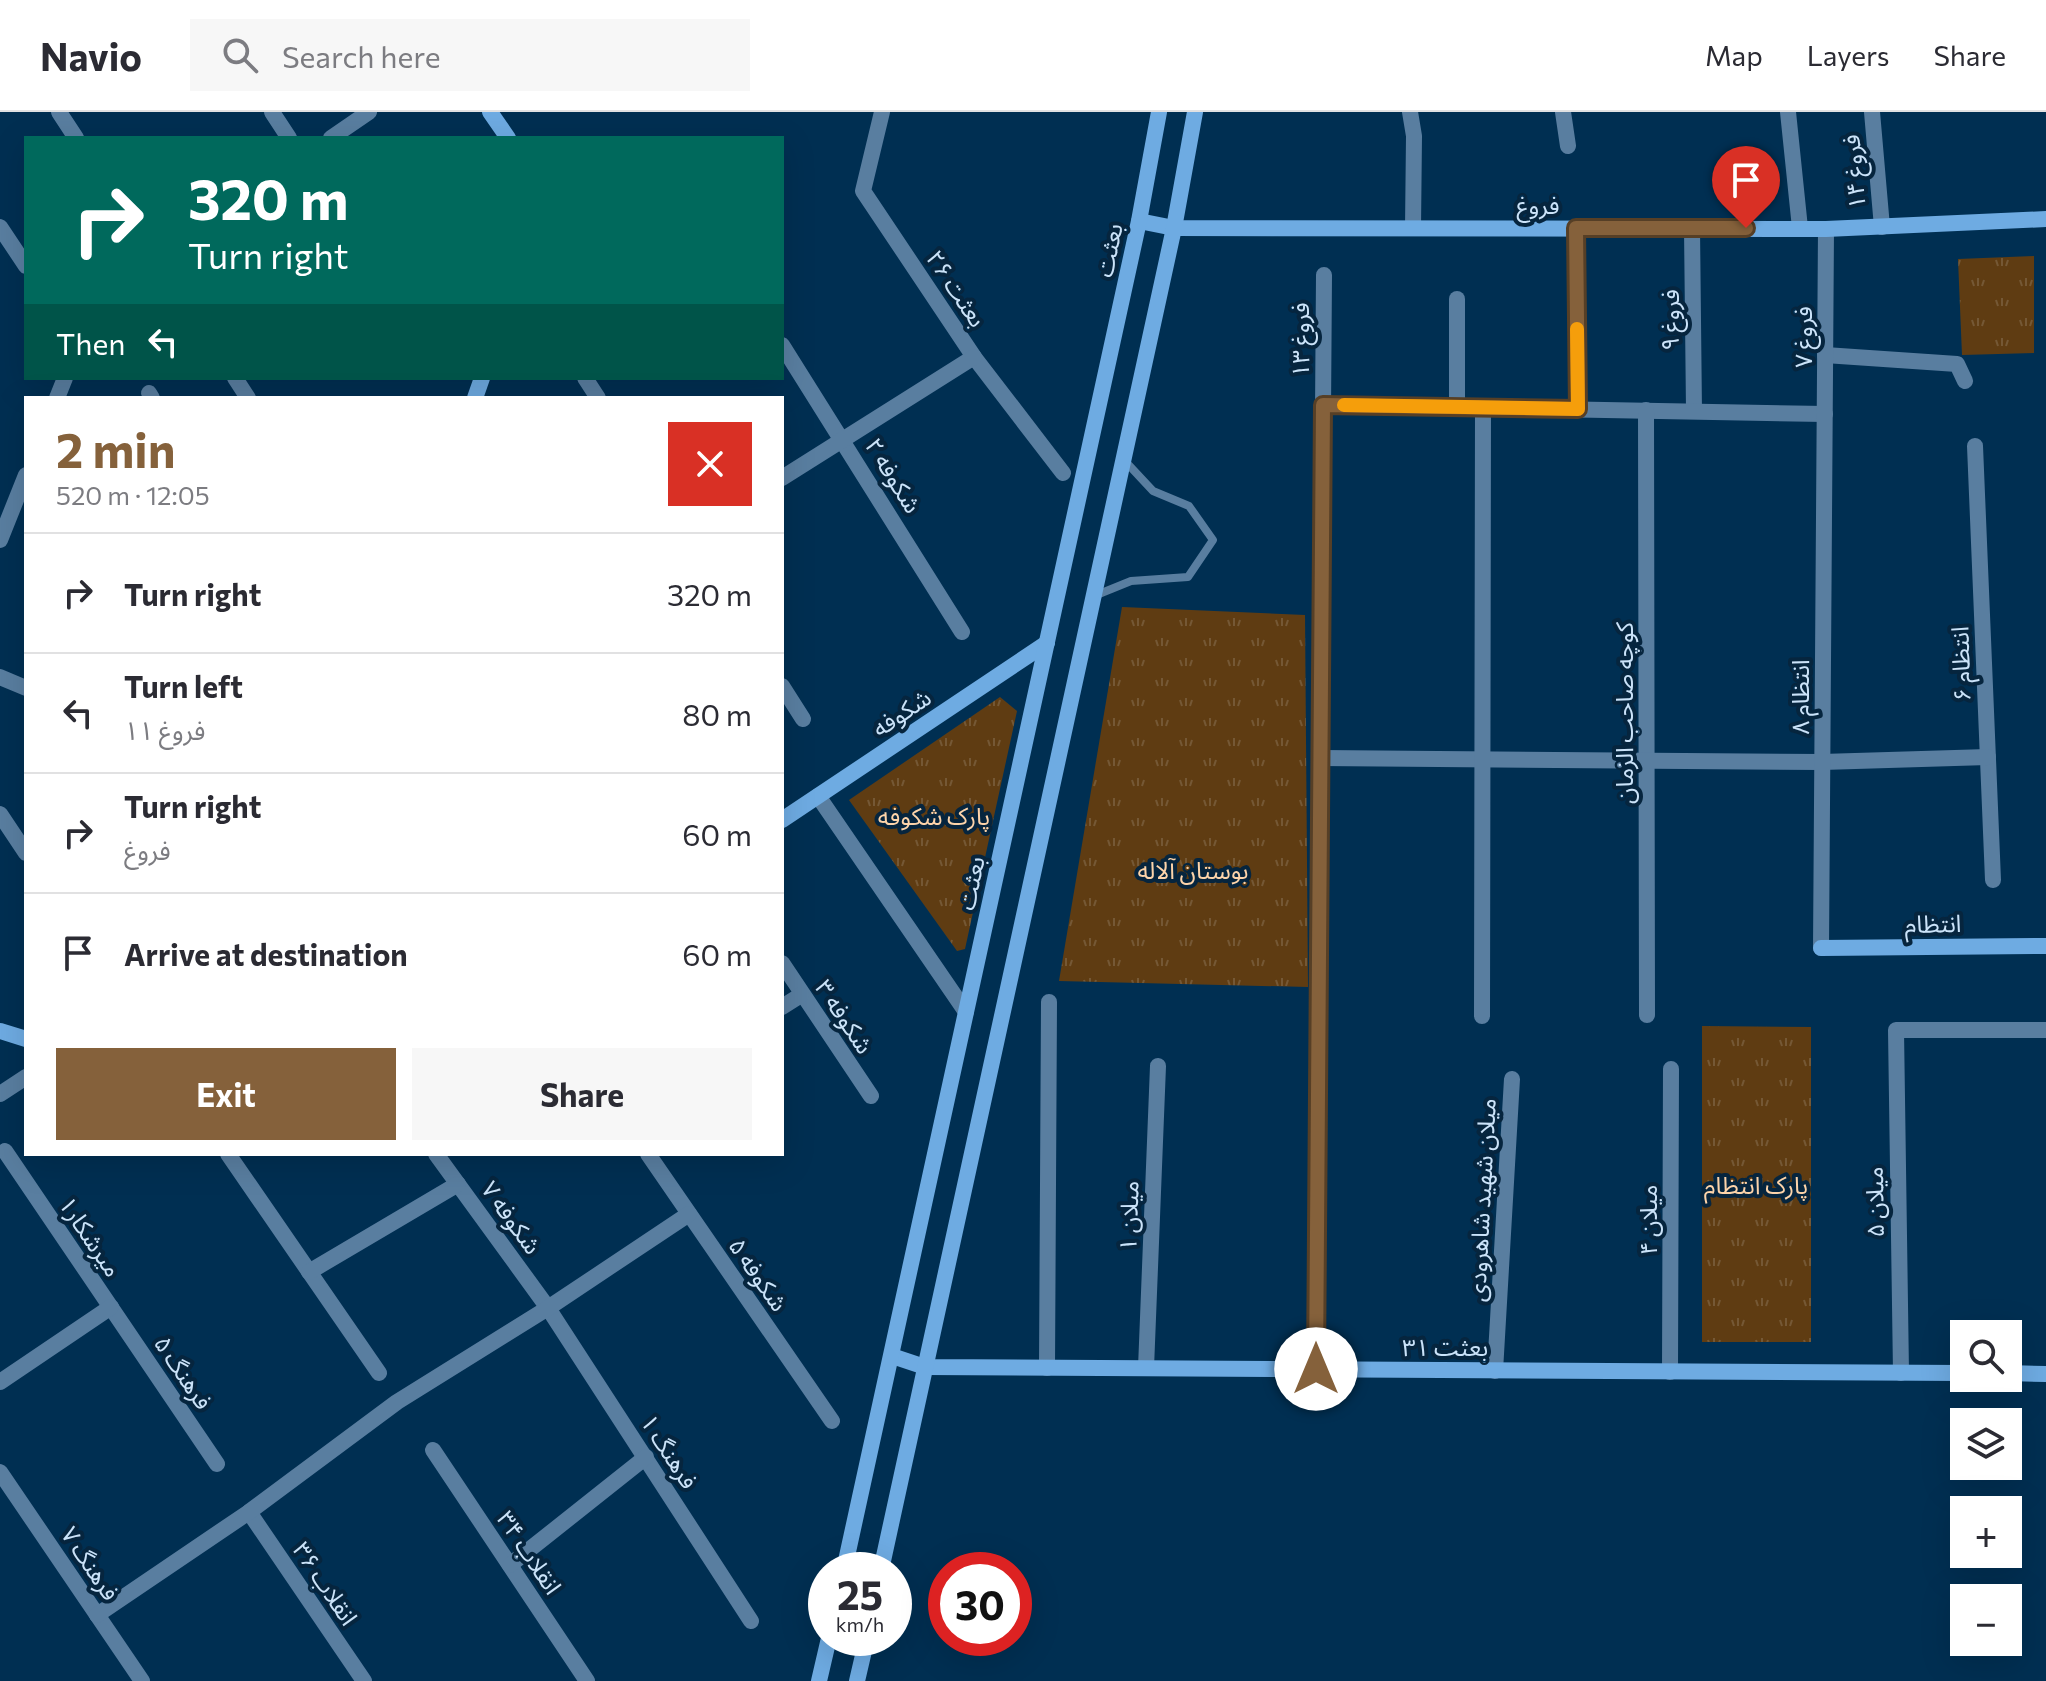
<!DOCTYPE html>
<meta charset="utf-8">
<style>
body{margin:0;font-family:Commissioner,"Noto Sans Arabic",sans-serif;background:#f7f7f7;color:#2b2b33;height:100vh;display:flex;flex-direction:column;font-size:30px;white-space:nowrap}
*{box-sizing:border-box;margin:0}
p{font-size:26px;color:#7c7c81}
.icon{flex:none;width:44px;height:44px;fill:none;stroke:currentColor;stroke-width:2;stroke-linecap:round;stroke-linejoin:round}
.map{position:relative;flex:1;overflow:hidden}
.drawer{position:absolute;left:24px;top:284px;width:760px;height:760px;display:flex;flex-direction:column;background:#fff;border-radius:0px;box-shadow:0 8px 32px #0002}
.drawer>*{flex:none}
.hud{position:absolute;left:24px;top:24px;width:760px;height:244px;border-radius:0px;box-shadow:0 8px 32px #0002;background:#00695c;color:#fff;overflow:hidden}
.controls{position:absolute;left:1950px;top:1208px;display:grid;gap:16px}
.controls a{display:grid;place-items:center;width:72px;height:72px;border-radius:0px;background:#fff;box-shadow:0 8px 32px #0002;font-size:40px}
.speed{position:absolute;left:808px;top:1440px;display:flex;gap:16px;font-size:40px;font-weight:700;text-align:center}
.speed>*{display:grid;place-content:center;width:104px;height:104px;border-radius:50%;background:#fff;box-shadow:0 8px 32px #0002;line-height:1}
.speed small{font-size:20px;font-weight:400}
.speed .limit{border:12px solid #d22;background:#fff;color:#111}
.pin{position:absolute;display:grid;place-items:center;width:68px;height:68px;color:#fff;margin:-82px -34px;border-radius:50% 50% 50% 0;rotate:-45deg;box-shadow:0 0 8px #0007}
.pin .icon{rotate:45deg}
.me{position:absolute;width:88px;margin:-44px;rotate:0deg;stroke-linejoin:round;filter:drop-shadow(0 0 6px #0008)}
.turn{display:flex;align-items:center;gap:28px;height:168px;padding:0 32px;font-size:36px}
.turn .icon{width:104px;height:104px;stroke-width:2.5}
.turn b{display:block;font-size:56px;line-height:68px}
.then{display:flex;align-items:center;height:76px;padding:0 32px;background:#0003;gap:16px;font-size:30px}
.round{display:grid;place-items:center;flex:none;width:84px;height:84px;border-radius:0px;background:#f7f7f7}
.head{display:flex;align-items:center;justify-content:space-between;height:136px;padding:0 32px}
h1{font-size:48px;font-weight:700;line-height:60px;color:#85613b}
.cta{display:flex;gap:16px;margin-top:auto;padding:16px 32px}
.cta a{flex:1;height:92px;border-radius:0px;background:#85613b;color:#fff;font-size:32px;font-weight:700;line-height:92px;text-align:center}
.cta a+a{background:#f7f7f7;color:#2b2b33}
ul{padding:0;list-style:none}
li{display:flex;align-items:center;gap:24px;height:120px;padding:0 32px;border-top:2px solid #e1e1e2}
li div{flex:1}
li b{display:block;font-size:30px}
li em{font-style:normal}
header{display:flex;align-items:center;gap:48px;box-sizing:border-box;height:112px;padding:0 40px;background:#fff;border-bottom:2px solid #e1e1e2}
header strong{font-size:38px}
nav{display:flex;gap:44px;margin-inline-start:auto;font-size:28px}
.search{width:560px;height:72px;background:#f7f7f7;display:flex;align-items:center;gap:20px;box-sizing:border-box;padding:0 28px;border-radius:0px;color:#7c7c81;font-size:30px}
.map>svg:first-child{display:block}
.park{fill:url(#park-tufts)}
.lines{fill:none;stroke-linecap:round;stroke-linejoin:round}
.lane{stroke:#597ea0;stroke-width:8}
.street{stroke:#597ea0;stroke-width:16}
.secondary{stroke:#6eabe2;stroke-width:16}
.route-casing{stroke:#563f26;stroke-width:20}
.route{stroke:#85613b;stroke-width:14}
.slow{stroke:#f59e0b;stroke-width:14}
.labels{text-anchor:middle;dominant-baseline:central;stroke-width:8;stroke-linejoin:round;paint-order:stroke}
.street-label{font-size:24px;fill:#cbe3f9;stroke:#06253e}
.park-label{font-size:24px;fill:#fdd4aa;stroke:#06253e}
</style>
<header>
<strong>Navio</strong>
<div class="search"><svg class="icon" aria-label="search" viewBox="0 0 24 24"><circle cx="10" cy="10" r="6"/><path d="M15 15l6 6"/></svg>Search here</div>
<nav><a>Map</a><a>Layers</a><a>Share</a></nav>
</header>
<div class="map">
<svg width="2046" height="1569" viewBox="0 0 2046 1569">
<defs>
<pattern id="park-tufts" width="24" height="20" patternUnits="userSpaceOnUse" patternTransform="scale(2)"><rect width="24" height="20" fill="#5f3c12"/><path d="M3 7l-1-3M5 7V3M7 7l1-3M15 17l-1-3M17 17v-4M19 17l1-3" fill="none" stroke="#755835"/></pattern>
</defs>
<rect width="100%" height="100%" fill="#002f52"/>
<g class="park">
<polygon points="2034,144 2034,241 1962,243 1958,147"/>
<polygon points="1122,495 1305,503 1308,875 1059,869"/>
<polygon points="1000,585 1017,599 965,837 957,839 849,688"/>
<polygon points="1702,914 1811,915 1811,1230 1702,1230"/>
</g>
<g class="lines">
<polyline class="lane" points="1094,484 1131,469 1188,465 1213,428 1189,394 1153,379 1125,349"/>
<g class="street">
<polyline points="59,0 76,26"/>
<polyline points="272,0 289,26"/>
<polyline points="882,0 863,79 974,245 1063,361"/>
<polyline points="1410,0 1414,24 1413,116"/>
<polyline points="1563,0 1568,34"/>
<polyline points="1788,0 1800,116"/>
<polyline points="1872,0 1882,115"/>
<polyline points="331,26 369,0"/>
<polyline points="0,115 26,154"/>
<polyline points="1576,116 1578,297"/>
<polyline points="1692,116 1694,299"/>
<polyline points="1457,187 1457,295"/>
<polyline points="782,233 962,520"/>
<polyline points="1825,243 1957,252 1965,269"/>
<polyline points="235,266 248,286"/>
<polyline points="585,266 598,286"/>
<polyline points="149,281 152,286"/>
<polyline points="57,286 65,266"/>
<polyline points="1323,293 1825,302"/>
<polyline points="1646,298 1647,903"/>
<polyline points="1975,334 1993,768"/>
<polyline points="782,366 974,245"/>
<polyline points="0,428 26,363"/>
<polyline points="0,565 26,576"/>
<polyline points="782,574 803,607"/>
<polyline points="1320,646 1822,650 1988,645"/>
<polyline points="818,684 966,900"/>
<polyline points="0,702 26,741"/>
<polyline points="1821,836 1826,117"/>
<polyline points="782,851 871,984"/>
<polyline points="782,895 801,883"/>
<polyline points="1482,904 1483,295"/>
<polyline points="0,982 26,965"/>
<polyline points="5,1039 217,1352"/>
<polyline points="228,1042 379,1261"/>
<polyline points="436,1042 548,1196 751,1509"/>
<polyline points="648,1042 832,1309"/>
<polyline points="309,1160 458,1072"/>
<polyline points="1047,1256 1049,890"/>
<polyline points="1146,1256 1158,954"/>
<polyline points="1316,1257 1324,163"/>
<polyline points="1495,1259 1512,967"/>
<polyline points="1670,1260 1671,957"/>
<polyline points="1901,1261 1896,918 2046,918"/>
<polyline points="0,1270 111,1195"/>
<polyline points="433,1338 587,1569"/>
<polyline points="0,1360 142,1569"/>
<polyline points="249,1400 364,1569"/>
<polyline points="510,1453 646,1345"/>
<polyline points="97,1503 249,1400 397,1290 548,1196 689,1102"/>
</g>
<g class="secondary">
<polyline points="490,0 508,26"/>
<polyline points="1139,109 1174,116 1826,117 2046,107"/>
<polyline points="475,286 482,266"/>
<polyline points="782,708 1047,531"/>
<polyline points="1821,836 2046,834"/>
<polyline points="0,919 26,927"/>
<polyline points="892,1244 925,1255 1964,1261"/>
<polyline points="2008,1261 2046,1262"/>
<polyline points="844,1458 1139,109 1159,0"/>
<polyline points="881,1458 1174,116 1195,0"/>
<polyline points="819,1569 829,1526"/>
<polyline points="857,1569 867,1526"/>
</g>
</g>
<g class="lines">
<defs>
<polyline id="route" points="1316,1257 1323,293 1578,297 1576,116 1746,116"/>
</defs>
<use href="#route" class="route-casing"/>
<use href="#route" class="route"/>
<polyline class="slow" points="1344,293 1578,297 1577,217"/>
</g>
<g class="labels">
<g class="street-label">
<text transform="translate(1853 60) rotate(-95)">فروغ ۱۴</text>
<text x="1538" y="92">فروغ</text>
<text transform="translate(1108 138) rotate(-78)">بعثت</text>
<text transform="translate(957 176) rotate(56)">بعثت ۲۶</text>
<text transform="translate(1669 208) rotate(-90)">فروغ ۹</text>
<text transform="translate(1802 225) rotate(-90)">فروغ ۷</text>
<text transform="translate(1299 228) rotate(-90)">فروغ ۱۳</text>
<text transform="translate(894 363) rotate(58)">شکوفه ۲</text>
<text transform="translate(1960 552) rotate(-92)">انتظام ۶</text>
<text transform="translate(1799 585) rotate(-90)">انتظام ۸</text>
<text transform="translate(901 600) rotate(-34)">شکوفه</text>
<text transform="translate(1623 601) rotate(-90)">کوچه صاحب الزمان</text>
<text transform="translate(970 771) rotate(-78)">بعثت</text>
<text transform="translate(1933 811) rotate(-1)">انتظام</text>
<text transform="translate(845 904) rotate(56)">شکوفه ۳</text>
<text transform="translate(1481 1088) rotate(-87)">میلان شهید شاهرودی</text>
<text transform="translate(1874 1090) rotate(-91)">میلان ۵</text>
<text transform="translate(1128 1104) rotate(-88)">میلان ۱</text>
<text transform="translate(512 1105) rotate(54)">شکوفه ۷</text>
<text transform="translate(1647 1108) rotate(-90)">میلان ۴</text>
<text transform="translate(91 1124) rotate(56)">میرشکار۱</text>
<text transform="translate(759 1162) rotate(55)">شکوفه ۵</text>
<text x="1445" y="1234">بعثت ۳۱</text>
<text transform="translate(184 1260) rotate(56)">فرهنگ ۵</text>
<text transform="translate(670 1339) rotate(57)">فرهنگ ۱</text>
<text transform="translate(530 1440) rotate(56)">انقلاب ۳۴</text>
<text transform="translate(91 1451) rotate(56)">فرهنگ ۷</text>
<text transform="translate(326 1471) rotate(56)">انقلاب ۳۶</text>
</g>
<g class="park-label">
<text x="934" y="703">پارک شکوفه</text>
<text x="1193" y="757">بوستان آلاله</text>
<text x="1756" y="1072">پارک انتظام</text>
</g>
</g>
</svg>
<div class="controls">
<a><svg class="icon" aria-label="search" viewBox="0 0 24 24"><circle cx="10" cy="10" r="6"/><path d="M15 15l6 6"/></svg></a>
<a><svg class="icon" aria-label="layers" viewBox="0 0 24 24"><path d="M12 4l9 5-9 5-9-5zM3 14l9 5 9-5"/></svg></a>
<a>+</a>
<a>−</a>
</div>
<div class="speed"><div>25<small>km/h</small></div><div class="limit">30</div></div>
<div class="pin" style="left:1746px;top:116px;background:#d93025"><svg class="icon" aria-label="arrive" viewBox="0 0 24 24"><path d="M6 21V4h12l-3 4 3 4H6"/></svg></div>
<svg class="me" style="left:1316px;top:1257px" viewBox="-20 -20 40 40"><circle r="19" fill="#fff"/><path d="M0-13L10 11 0 6-10 11z" fill="#85613b"/></svg>
<div class="hud">
<div class="turn"><svg class="icon" aria-label="right" viewBox="0 0 24 24"><path d="M7 20v-9h11M14 6l5 5-5 5"/></svg><div><b>320 m</b>Turn right</div></div>
<div class="then">Then<svg class="icon" aria-label="left" viewBox="0 0 24 24"><path d="M17 20v-9H6M10 6l-5 5 5 5"/></svg></div>
</div>
<section class="drawer">
<div class="head"><div><h1>2 min</h1><p>520 m · 12:05</p></div><a class="round" style="background:#d93025;color:#fff"><svg class="icon" aria-label="close" viewBox="0 0 24 24"><path d="M6 6l12 12M18 6L6 18"/></svg></a></div>
<ul>
<li><svg class="icon" aria-label="right" viewBox="0 0 24 24"><path d="M7 20v-9h11M14 6l5 5-5 5"/></svg><div><b>Turn right</b></div><em>320 m</em></li>
<li><svg class="icon" aria-label="left" viewBox="0 0 24 24"><path d="M17 20v-9H6M10 6l-5 5 5 5"/></svg><div><b>Turn left</b><p>فروغ ۱۱</p></div><em>80 m</em></li>
<li><svg class="icon" aria-label="right" viewBox="0 0 24 24"><path d="M7 20v-9h11M14 6l5 5-5 5"/></svg><div><b>Turn right</b><p>فروغ</p></div><em>60 m</em></li>
<li><svg class="icon" aria-label="arrive" viewBox="0 0 24 24"><path d="M6 21V4h12l-3 4 3 4H6"/></svg><div><b>Arrive at destination</b></div><em>60 m</em></li>
</ul>
<div class="cta"><a>Exit</a><a>Share</a></div>
</section>
</div>
